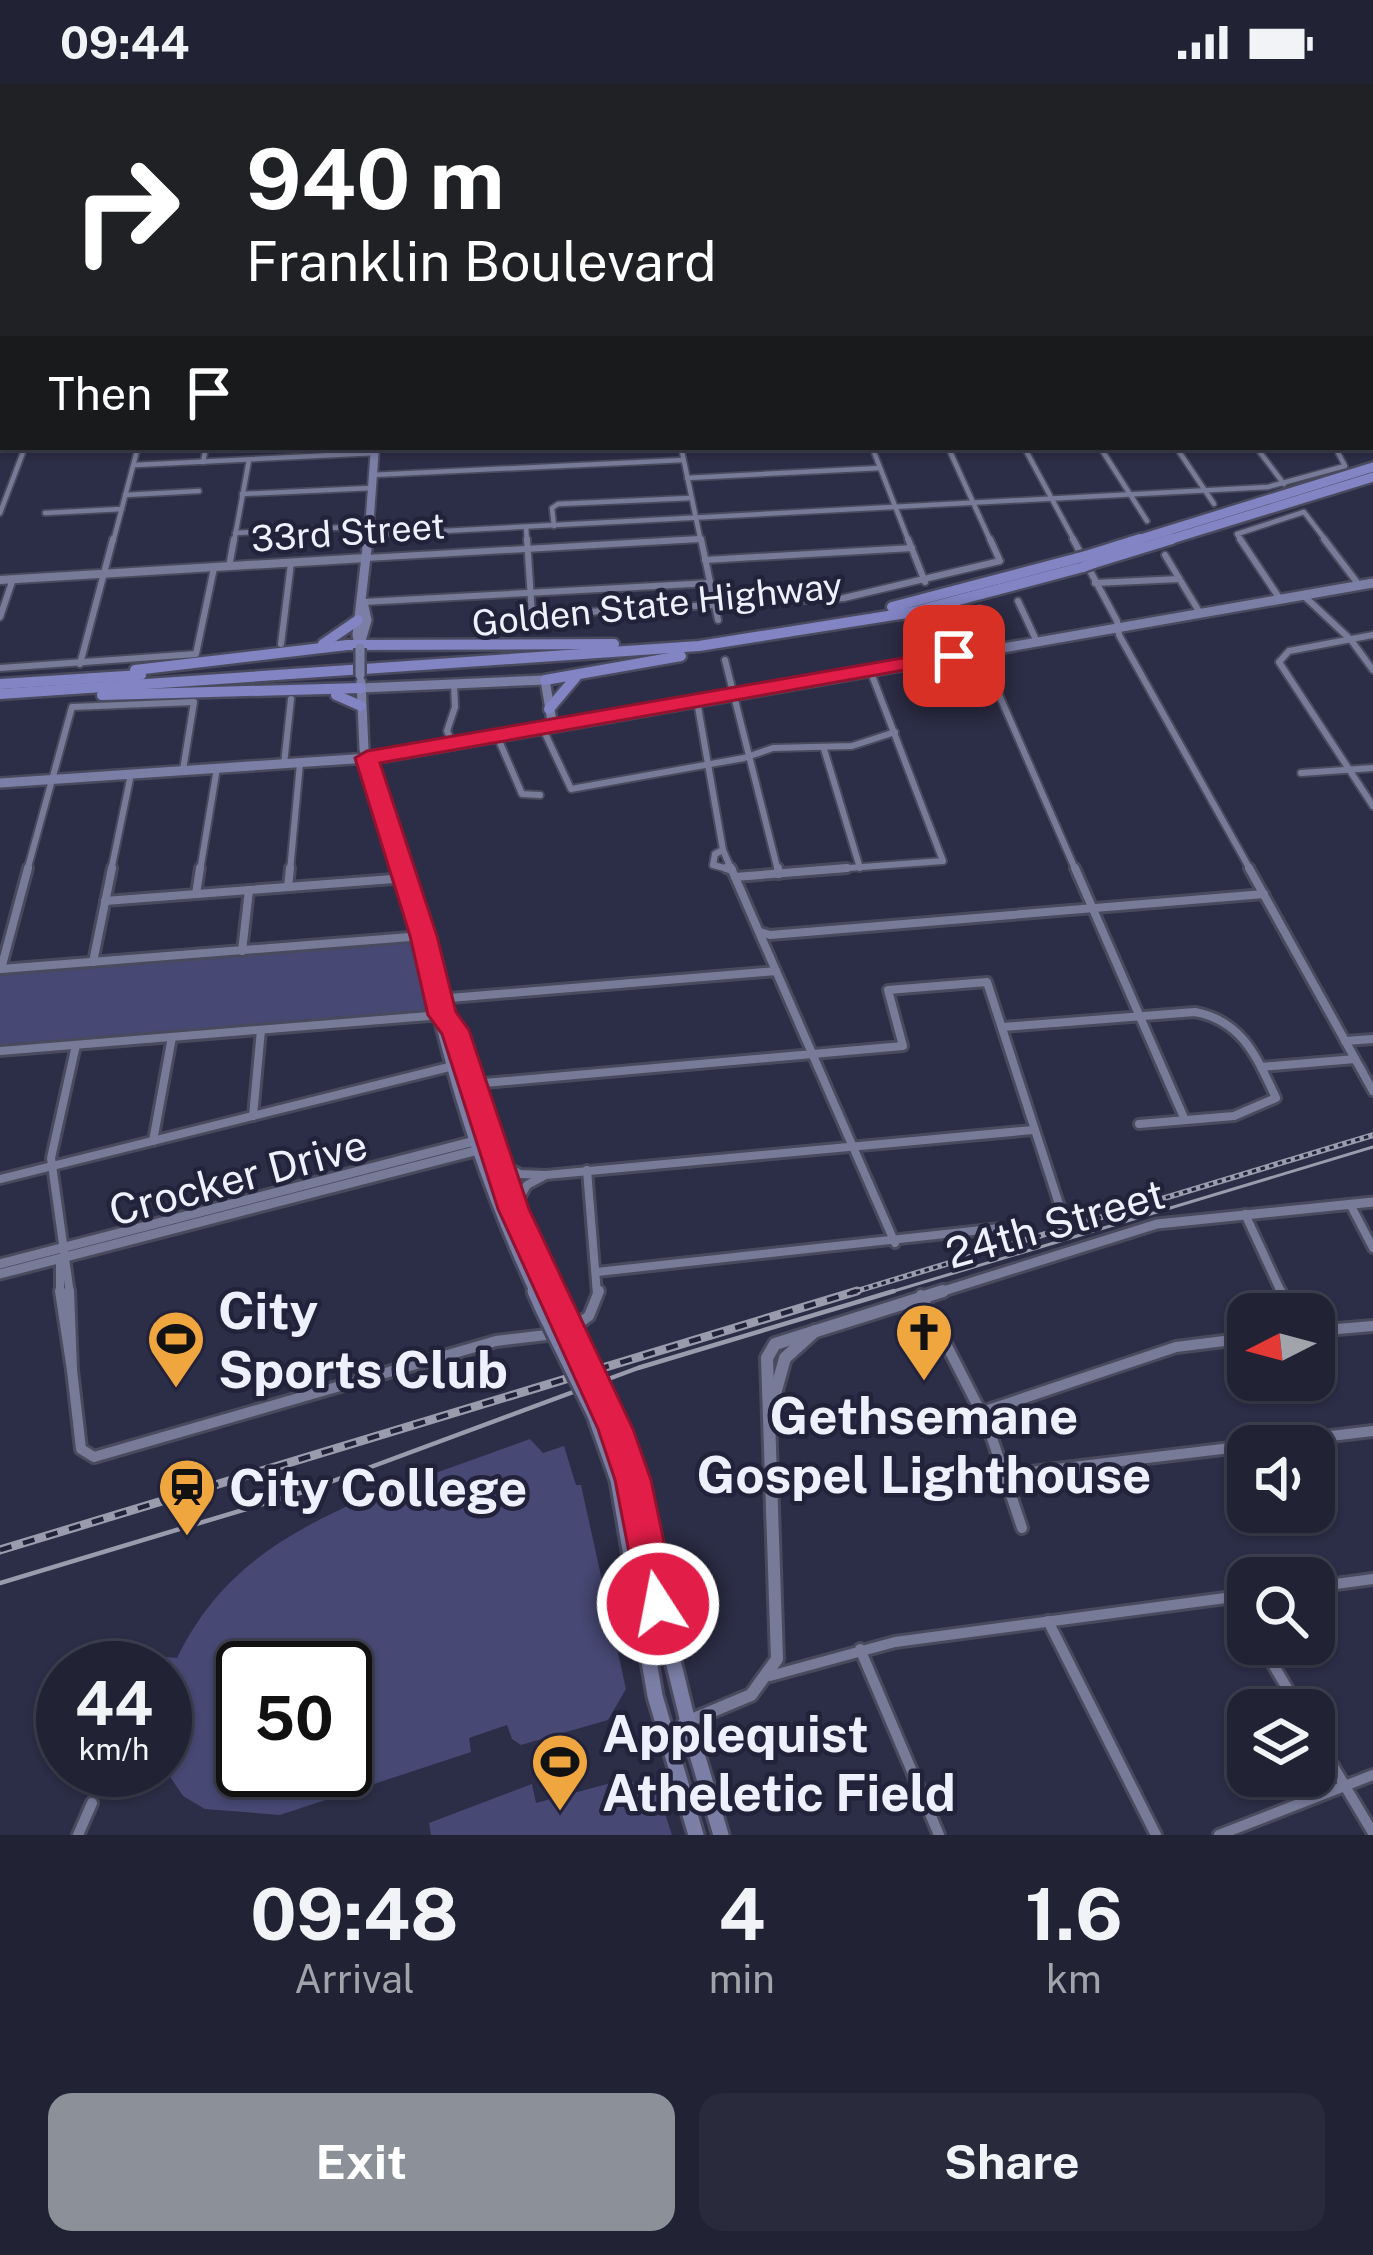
<!DOCTYPE html>
<style>
body{margin:0;font-family:"Public Sans",sans-serif;background:#292a3c;color:#f1f3f6;height:100vh;display:flex;flex-direction:column;font-size:45px;white-space:nowrap}
*{box-sizing:border-box;margin:0}
p{font-size:39px;color:#a2a4ac}
.icon{flex:none;width:66px;height:66px;fill:none;stroke:currentColor;stroke-width:2;stroke-linecap:round;stroke-linejoin:round}
.map{position:relative;height:1751px;overflow:hidden}
.drawer{display:flex;flex-direction:column;background:#212234;flex:1}
.drawer>*{flex:none}
.top-card{position:absolute;left:0px;top:0px;width:1374px;height:366px;box-shadow:0 3px 9px #0004,0 0 0 3px #3e3f4f;background:#202124;color:#fff;overflow:hidden}
.needle{width:78px;rotate:264deg}
.tools{position:absolute;left:1227px;top:1209px;display:grid;gap:24px}
.tools a{display:grid;place-items:center;width:108px;height:108px;border-radius:24px;background:#212234;box-shadow:0 3px 9px #0004,0 0 0 3px #3e3f4f;font-size:60px}
.speed{position:absolute;left:36px;top:1557px;display:flex;gap:24px;font-size:60px;font-weight:700;text-align:center}
.speed>*{display:grid;place-content:center;width:156px;height:156px;border-radius:50%;background:#212234;box-shadow:0 3px 9px #0004,0 0 0 3px #3e3f4f;line-height:1}
.speed small{font-size:30px;font-weight:400}
.speed .limit{border:6px solid #111;border-radius:18px;background:#fff;color:#111}
.pin{position:absolute;display:grid;place-items:center;width:102px;height:102px;color:#fff;margin:-51px;border-radius:24px;box-shadow:0 6px 18px #0006}
.me{position:absolute;width:132px;margin:-66px;rotate:349deg;stroke-linejoin:round;filter:drop-shadow(0 0 9px #0008)}
.turn{display:flex;align-items:center;gap:42px;height:252px;padding:0 48px;font-size:54px}
.turn .icon{width:156px;height:156px;stroke-width:2.5}
.turn b{display:block;font-size:84px;line-height:102px}
.then{display:flex;align-items:center;height:114px;padding:0 48px;background:#0003;gap:24px;font-size:45px}
.eta{display:flex;justify-content:space-evenly;align-items:center;height:204px;text-align:center}
.eta b{font-size:72px;font-weight:700;line-height:84px}
.button{display:flex;gap:24px;margin-top:auto;padding:24px 48px}
.button a{flex:1;height:138px;border-radius:24px;background:#8c9099;color:#fff;font-size:48px;font-weight:700;line-height:138px;text-align:center}
.button a+a{background:#292a3c;color:#f1f3f6}
.status{display:flex;justify-content:space-between;align-items:center;height:84px;padding:0 60px;background:#212234;direction:ltr}
.status svg{height:33px;fill:currentColor}
.map>svg:first-child{display:block}
.green{fill:#474873;fill-rule:evenodd}
.lines{fill:none;stroke-linecap:round;stroke-linejoin:round}
.minor-far3-casing{stroke:#494a5d;stroke-width:8}
.minor-far2-casing{stroke:#494a5d;stroke-width:10}
.minor-far1-casing{stroke:#494a5d;stroke-width:14}
.minor-casing{stroke:#494a5d;stroke-width:16}
.tertiary-far2-casing{stroke:#494a5d;stroke-width:12}
.tertiary-far1-casing{stroke:#494a5d;stroke-width:15}
.tertiary-casing{stroke:#494a5d;stroke-width:18}
.secondary-far4-casing{stroke:#494a5d;stroke-width:9}
.secondary-far3-casing{stroke:#494a5d;stroke-width:12}
.secondary-far2-casing{stroke:#494a5d;stroke-width:14}
.secondary-far1-casing{stroke:#494a5d;stroke-width:16}
.secondary-casing{stroke:#494a5d;stroke-width:21}
.motorway-far1-casing{stroke:#494a5d;stroke-width:14}
.motorway-casing{stroke:#494a5d;stroke-width:15}
.minor-far3{stroke:#787b98;stroke-width:4.5}
.minor-far2{stroke:#787b98;stroke-width:6}
.minor-far1{stroke:#787b98;stroke-width:8}
.minor{stroke:#787b98;stroke-width:10}
.tertiary-far2{stroke:#787b98;stroke-width:8}
.tertiary-far1{stroke:#787b98;stroke-width:9}
.tertiary{stroke:#787b98;stroke-width:12}
.secondary-far4{stroke:#7b7ea5;stroke-width:6}
.secondary-far3{stroke:#7b7ea5;stroke-width:8}
.secondary-far2{stroke:#7b7ea5;stroke-width:9}
.secondary-far1{stroke:#7b7ea5;stroke-width:10}
.secondary{stroke:#7b7ea5;stroke-width:15}
.motorway-far1{stroke:#8284c4;stroke-width:9}
.motorway{stroke:#8284c4;stroke-width:10}
.tram-far1{stroke:#9a9bad;stroke-width:3}
.tram{stroke:#9a9bad;stroke-width:4.5}
.rail-far1-casing{stroke:#9a9bad;stroke-width:6}
.rail-casing{stroke:#9a9bad;stroke-width:9}
.rail-far1{stroke:#22233b;stroke-width:3;stroke-dasharray:4.5;stroke-linecap:butt}
.rail{stroke:#22233b;stroke-width:4.5;stroke-dasharray:12;stroke-linecap:butt}
.secondary-bridge-far1-casing{stroke:#494a5d;stroke-width:14;stroke-linecap:butt}
.secondary-bridge-casing{stroke:#494a5d;stroke-width:21;stroke-linecap:butt}
.motorway-bridge-casing{stroke:#494a5d;stroke-width:15;stroke-linecap:butt}
.secondary-bridge-far1{stroke:#7b7ea5;stroke-width:9}
.secondary-bridge{stroke:#7b7ea5;stroke-width:15}
.motorway-bridge{stroke:#8284c4;stroke-width:10}
.route{fill:#e11d48;stroke:#92132f;stroke-width:3}
.labels{text-anchor:middle;dominant-baseline:central;stroke-width:9;stroke-linejoin:round;paint-order:stroke}
.far-street-label{font-size:36px;fill:#eff0fd;stroke:#22233b}
.street-label{font-size:42px;fill:#eff0fd;stroke:#22233b}
.near-poi-label{font-size:51px;font-weight:bold;fill:#eff0fd;stroke:#22233b;text-anchor:start}
</style>
<div class="status"><b>09:44</b><svg viewBox="0 0 49 12"><path d="M0 12V9h3v3zM5 12V6h3v6zM10 12V3h3v9zM15 12V0h3v12zM26 1h20v11H26zM47 4h2v5h-2z"/></svg></div>
<div class="map">
<svg width="1373" height="1751" viewBox="0 0 1373 1751">
<rect width="100%" height="100%" fill="#2c2d46"/>
<g class="green">
<polygon points="410,855 418,863 431,920 422,930 0,965 0,888"/>
<path d="M530 1355 543 1369 564 1362 576 1401H581L626 1605 608 1636 521 1661 512 1655 507 1641 469 1654 471 1668 280 1731 205 1725 183 1712 165 1685 162 1584 166 1573 177 1574C230 1465 320 1434 425 1388L427 1392ZM243 1584H345V1686H243Z"/>
<polygon points="626,1695 659,1711 672,1751 431,1751 429,1739 532,1700 536,1719"/>
</g>
<g class="lines">
<defs>
<g id="minor-far3">
<polyline points="953,0 1022,0"/>
<polyline points="1115,0 1128,3"/>
<polyline points="1258,0 1262,3"/>
<polyline points="622,3 718,0"/>
<polyline points="1093,3 1103,0"/>
<polyline points="1269,3 1372,0"/>
<polyline points="681,363 701,458"/>
<polyline points="872,363 909,458"/>
<polyline points="948,363 991,458"/>
<polyline points="1024,363 1075,458"/>
<polyline points="1100,363 1147,437"/>
<polyline points="1176,363 1214,420"/>
<polyline points="1256,363 1284,400"/>
<polyline points="203,378 206,363"/>
<polyline points="134,381 374,369"/>
<polyline points="372,391 683,376"/>
<polyline points="687,394 880,384"/>
<polyline points="242,410 371,404"/>
<polyline points="125,411 199,407"/>
<polyline points="0,429 25,363"/>
<polyline points="45,429 122,425"/>
<polyline points="554,442 552,424 558,420 691,414"/>
<polyline points="526,443 527,458"/>
<polyline points="235,449 368,442"/>
<polyline points="368,451 1268,403 1345,382 1335,363"/>
<polyline points="113,458 138,363"/>
<polyline points="234,458 249,376"/>
<polyline points="646,458 700,455"/>
<polyline points="1242,458 1237,450 1304,428 1327,458"/>
</g>
<g id="minor-far2">
<polyline points="527,455 532,531 844,514 1000,477 990,455"/>
<polyline points="701,455 718,536"/>
<polyline points="908,455 925,498"/>
<polyline points="1073,455 1117,537 1119,551 1251,787"/>
<polyline points="1240,455 1280,515"/>
<polyline points="1324,455 1359,501"/>
<polyline points="1165,471 1200,529"/>
<polyline points="366,474 699,455"/>
<polyline points="705,476 912,464"/>
<polyline points="229,483 234,455"/>
<polyline points="1095,499 1179,495"/>
<polyline points="1303,511 1351,556 1373,586"/>
<polyline points="1018,517 1037,558"/>
<polyline points="363,518 710,499"/>
<polyline points="980,525 996,564"/>
<polyline points="938,532 954,572"/>
<polyline points="0,533 13,495"/>
<polyline points="1373,551 1289,567 1279,578 1373,722"/>
<polyline points="281,560 291,479"/>
<polyline points="980,567 1076,787"/>
<polyline points="725,576 778,787"/>
<polyline points="80,580 113,455"/>
<polyline points="0,584 196,570 214,484"/>
<polyline points="697,617 723,766 732,787"/>
<polyline points="543,645 571,705 744,674 773,664 852,662 895,648"/>
<polyline points="497,652 522,710 540,711"/>
<polyline points="453,660 447,647 455,623 454,601"/>
<polyline points="824,665 860,784"/>
<polyline points="284,680 291,615"/>
<polyline points="1301,689 1373,684"/>
<polyline points="723,766 715,770 713,781 732,786"/>
<polyline points="27,787 72,623 194,618 183,686"/>
<polyline points="111,787 131,690"/>
<polyline points="200,787 217,684"/>
<polyline points="290,787 300,679"/>
<polyline points="808,787 943,777 870,586"/>
</g>
<g id="minor-far1">
<polyline points="726,784 732,786"/>
<polyline points="731,784 895,1159"/>
<polyline points="778,784 779,790"/>
<polyline points="1075,784 1185,1036"/>
<polyline points="1249,784 1373,1007"/>
<polyline points="735,793 847,784"/>
<polyline points="288,803 290,784"/>
<polyline points="196,810 200,784"/>
<polyline points="105,817 406,794"/>
<polyline points="760,848 770,851 1264,810"/>
<polyline points="242,867 249,806"/>
<polyline points="93,878 112,784"/>
<polyline points="1,885 28,784"/>
<polyline points="1,885 423,852"/>
<polyline points="438,915 776,887"/>
<path d="M1003 943 1195 928C1243 937 1257 974 1276 1014L1234 1032 1139 1040"/>
<polyline points="1345,957 1373,955"/>
<polyline points="0,967 441,931"/>
<polyline points="1261,983 1355,975"/>
<polyline points="473,1000 903,962 888,906 987,898 1060,1123"/>
<polyline points="253,1032 261,946"/>
<polyline points="153,1057 172,953"/>
<polyline points="503,1081 520,1090 546,1091 1033,1046"/>
<polyline points="587,1086 597,1210"/>
<polyline points="0,1095 453,982"/>
<polyline points="1350,1120 1373,1164"/>
<polyline points="514,1124 527,1101 544,1092"/>
<polyline points="1245,1130 1282,1210"/>
<polyline points="60,1174 60,1210"/>
<polyline points="597,1188 1000,1144"/>
<polyline points="70,1210 51,1074 76,961"/>
</g>
<g id="minor">
<polyline points="60,1207 72,1286 69,1207"/>
<polyline points="1280,1207 1291,1230"/>
<polyline points="921,1211 988,1342 1022,1444"/>
<polyline points="570,1246 589,1232 599,1207"/>
<polyline points="1314,1247 1373,1242"/>
<polyline points="72,1286 81,1365 94,1373 496,1257 555,1250"/>
<polyline points="982,1328 1176,1263 1248,1254"/>
<polyline points="1005,1391 1373,1347"/>
<polyline points="1314,1503 1373,1495"/>
<polyline points="1233,1514 1248,1538"/>
<polyline points="1048,1537 1156,1751"/>
<polyline points="1261,1560 1300,1626"/>
<polyline points="860,1565 939,1751"/>
<polyline points="770,1592 895,1558 1248,1511"/>
<polyline points="1314,1650 1373,1749"/>
<polyline points="78,1751 92,1719"/>
<polyline points="1219,1751 1373,1691"/>
</g>
<polyline id="tertiary-far2" points="0,496 366,474"/>
<g id="tertiary-far1">
<polyline points="0,1180 490,1053"/>
<polyline points="0,1190 494,1062"/>
<polyline points="934,1210 1157,1140 1373,1118"/>
</g>
<g id="tertiary">
<polyline points="773,1317 785,1274 815,1247"/>
<polyline points="684,1639 751,1611 777,1575 767,1274 775,1260 943,1207"/>
</g>
<g id="secondary-far4">
<polyline points="1318,0 1322,3"/>
<polyline points="438,3 456,0"/>
<polyline points="0,161 3,155"/>
</g>
<polyline id="secondary-far3" points="368,458 375,363"/>
<g id="secondary-far2">
<polyline points="360,560 367,536 363,518"/>
<polyline points="360,564 357,551 368,455"/>
<polyline points="361,598 364,665 403,787"/>
<polyline points="361,604 545,596 553,643"/>
<polyline points="0,699 383,673 1373,499"/>
</g>
<g id="secondary-far1">
<path d="M402 784C421 841 430 898 445 956 467 1043 498 1129 536 1210"/>
<polyline points="444,932 455,947 514,1125 549,1210"/>
</g>
<g id="secondary">
<polyline points="535,1207 543,1225"/>
<polyline points="548,1207 551,1214"/>
<polyline points="595,1331 618,1396 655,1612 696,1751"/>
<polyline points="616,1345 691,1650 721,1751"/>
</g>
<g id="motorway-far1">
<polyline points="1131,458 1373,383"/>
<polyline points="1162,458 1373,393"/>
</g>
<g id="motorway">
<polyline points="1089,471 1140,455"/>
<polyline points="1094,479 1172,455"/>
<polyline points="892,523 1078,474"/>
<polyline points="323,560 358,536"/>
<polyline points="135,586 347,561 614,560"/>
<polyline points="545,596 681,572"/>
<polyline points="0,600 141,591"/>
<polyline points="0,610 699,562 913,528 1083,483"/>
<polyline points="102,611 361,604"/>
<polyline points="336,611 361,622"/>
<polyline points="549,625 576,593"/>
</g>
</defs>
<use href="#minor-far3" class="minor-far3-casing"/>
<use href="#minor-far2" class="minor-far2-casing"/>
<use href="#minor-far1" class="minor-far1-casing"/>
<use href="#minor" class="minor-casing"/>
<use href="#tertiary-far2" class="tertiary-far2-casing"/>
<use href="#tertiary-far1" class="tertiary-far1-casing"/>
<use href="#tertiary" class="tertiary-casing"/>
<use href="#secondary-far4" class="secondary-far4-casing"/>
<use href="#secondary-far3" class="secondary-far3-casing"/>
<use href="#secondary-far2" class="secondary-far2-casing"/>
<use href="#secondary-far1" class="secondary-far1-casing"/>
<use href="#secondary" class="secondary-casing"/>
<use href="#motorway-far1" class="motorway-far1-casing"/>
<use href="#motorway" class="motorway-casing"/>
<use href="#minor-far3" class="minor-far3"/>
<use href="#minor-far2" class="minor-far2"/>
<use href="#minor-far1" class="minor-far1"/>
<use href="#minor" class="minor"/>
<use href="#tertiary-far2" class="tertiary-far2"/>
<use href="#tertiary-far1" class="tertiary-far1"/>
<use href="#tertiary" class="tertiary"/>
<use href="#secondary-far4" class="secondary-far4"/>
<use href="#secondary-far3" class="secondary-far3"/>
<use href="#secondary-far2" class="secondary-far2"/>
<use href="#secondary-far1" class="secondary-far1"/>
<use href="#secondary" class="secondary"/>
<use href="#motorway-far1" class="motorway-far1"/>
<use href="#motorway" class="motorway"/>
<polyline class="tram-far1" points="884,1210 1373,1063"/>
<polyline class="tram" points="0,1499 306,1407 638,1284 894,1207"/>
<defs>
<polyline id="rail-far1" points="847,1210 1373,1051"/>
<polyline id="rail" points="0,1466 857,1207"/>
</defs>
<use href="#rail-far1" class="rail-far1-casing"/>
<use href="#rail" class="rail-casing"/>
<use href="#rail-far1" class="rail-far1"/>
<use href="#rail" class="rail"/>
<defs>
<polyline id="secondary-bridge-far1" points="360,564 360,591"/>
<g id="secondary-bridge">
<polyline points="551,1214 616,1345"/>
<polyline points="543,1225 595,1331"/>
</g>
<g id="motorway-bridge">
<polyline points="1078,474 1089,471"/>
<polyline points="1083,483 1094,479"/>
</g>
</defs>
<use href="#secondary-bridge-far1" class="secondary-bridge-far1-casing"/>
<use href="#secondary-bridge" class="secondary-bridge-casing"/>
<use href="#motorway-bridge" class="motorway-bridge-casing"/>
<use href="#secondary-bridge-far1" class="secondary-bridge-far1"/>
<use href="#secondary-bridge" class="secondary-bridge"/>
<use href="#motorway-bridge" class="motorway-bridge"/>
</g>
<polygon class="route" points="954,565 961,567 961,576 380,679 437,852 456,928 469,946 529,1125 633,1345 651,1396 677,1520 672,1533 658,1538 645,1533 639,1520 615,1396 598,1345 498,1125 442,950 428,931 410,852 355,674 367,667"/>
<defs>
<symbol id="church-pin" viewBox="-11 -11 22 30"><path d="M0 17L-7.5 6A9.5 9.5 0 1 1 7.5 6Z" fill="#f0a63f" stroke="#22233b"/><path d="M-1.2-6h2.4v3.5h3.3v2.4h-3.3V6h-2.4V-.1h-3.3v-2.4h3.3Z" fill="#111"/></symbol>
<symbol id="stadium-pin" viewBox="-11 -11 22 30"><path d="M0 17L-7.5 6A9.5 9.5 0 1 1 7.5 6Z" fill="#f0a63f" stroke="#22233b"/><path d="M0-5a6.5 5 0 1 0 0 10a6.5 5 0 1 0 0-10ZM-3.5-1.8h7v3.6h-7Z" fill="#111"/></symbol>
<symbol id="station-pin" viewBox="-11 -11 22 30"><path d="M0 17L-7.5 6A9.5 9.5 0 1 1 7.5 6Z" fill="#f0a63f" stroke="#22233b"/><path d="M-3-6H3Q5-6 5-4V2Q5 4 3 4L4.5 6H3L1.5 4h-3L-3 6H-4.5L-3 4Q-5 4-5 2V-4Q-5-6-3-6ZM-3.5-4v3h7v-3ZM-3.5 1v1.5H-2V1ZM2 1v1.5H3.5V1Z" fill="#111"/></symbol>
</defs>
<g fill-rule="evenodd">
<use href="#church-pin" x="891" y="1215" width="66" height="90"/>
<use href="#stadium-pin" x="143" y="1222" width="66" height="90"/>
<use href="#station-pin" x="154" y="1370" width="66" height="90"/>
<use href="#stadium-pin" x="527" y="1645" width="66" height="90"/>
</g>
<g class="labels">
<g class="far-street-label">
<text transform="translate(348 448) rotate(-4)">33rd Street</text>
<text transform="translate(657 520) rotate(-6)">Golden State Highway</text>
</g>
<g class="street-label">
<text transform="translate(238 1093) rotate(-15)">Crocker Drive</text>
<text transform="translate(1055 1139) rotate(-16)">24th Street</text>
</g>
<g class="near-poi-label">
<text x="218" y="1226">City<tspan x="218" dy="59">Sports Club</tspan></text>
<text x="924" y="1331" text-anchor="middle">Gethsemane<tspan x="924" dy="59">Gospel Lighthouse</tspan></text>
<text x="229" y="1403">City College</text>
<text x="602" y="1649">Applequist<tspan x="602" dy="59">Atheletic Field</tspan></text>
</g>
</g>
</svg>
<div class="tools">
<a><svg class="needle" viewBox="-14 -14 28 28"><path d="M0-13l5 13h-10z" fill="#e53935"/><path d="M0 13l5-13h-10z" fill="#a2a4ac"/></svg></a>
<a><svg class="icon" aria-label="sound" viewBox="0 0 24 24"><path d="M4 9h4l5-4v14l-5-4H4zM17 9q2 3 0 6"/></svg></a>
<a><svg class="icon" aria-label="search" viewBox="0 0 24 24"><circle cx="10" cy="10" r="6"/><path d="M15 15l6 6"/></svg></a>
<a><svg class="icon" aria-label="layers" viewBox="0 0 24 24"><path d="M12 4l9 5-9 5-9-5zM3 14l9 5 9-5"/></svg></a>
</div>
<div class="speed"><div>44<small>km/h</small></div><div class="limit">50</div></div>
<div class="pin" style="left:954px;top:572px;background:#d93025"><svg class="icon" aria-label="arrive" viewBox="0 0 24 24"><path d="M6 21V4h12l-3 4 3 4H6"/></svg></div>
<svg class="me" style="left:658px;top:1520px" viewBox="-20 -20 40 40"><circle r="17" fill="#e11d48" stroke="#fff" stroke-width="3"/><path d="M0-11L8 9 0 5-8 9z" fill="#fff"/></svg>
<div class="top-card">
<div class="turn"><svg class="icon" aria-label="right" viewBox="0 0 24 24"><path d="M7 20v-9h11M14 6l5 5-5 5"/></svg><div><b>940 m</b>Franklin Boulevard</div></div>
<div class="then">Then<svg class="icon" aria-label="arrive" viewBox="0 0 24 24"><path d="M6 21V4h12l-3 4 3 4H6"/></svg></div>
</div>
</div>
<section class="drawer">
<div class="eta">
<div><b>09:48</b><p>Arrival</p></div>
<div><b>4</b><p>min</p></div>
<div><b>1.6</b><p>km</p></div>
</div>
<div class="button"><a>Exit</a><a>Share</a></div>
</section>
